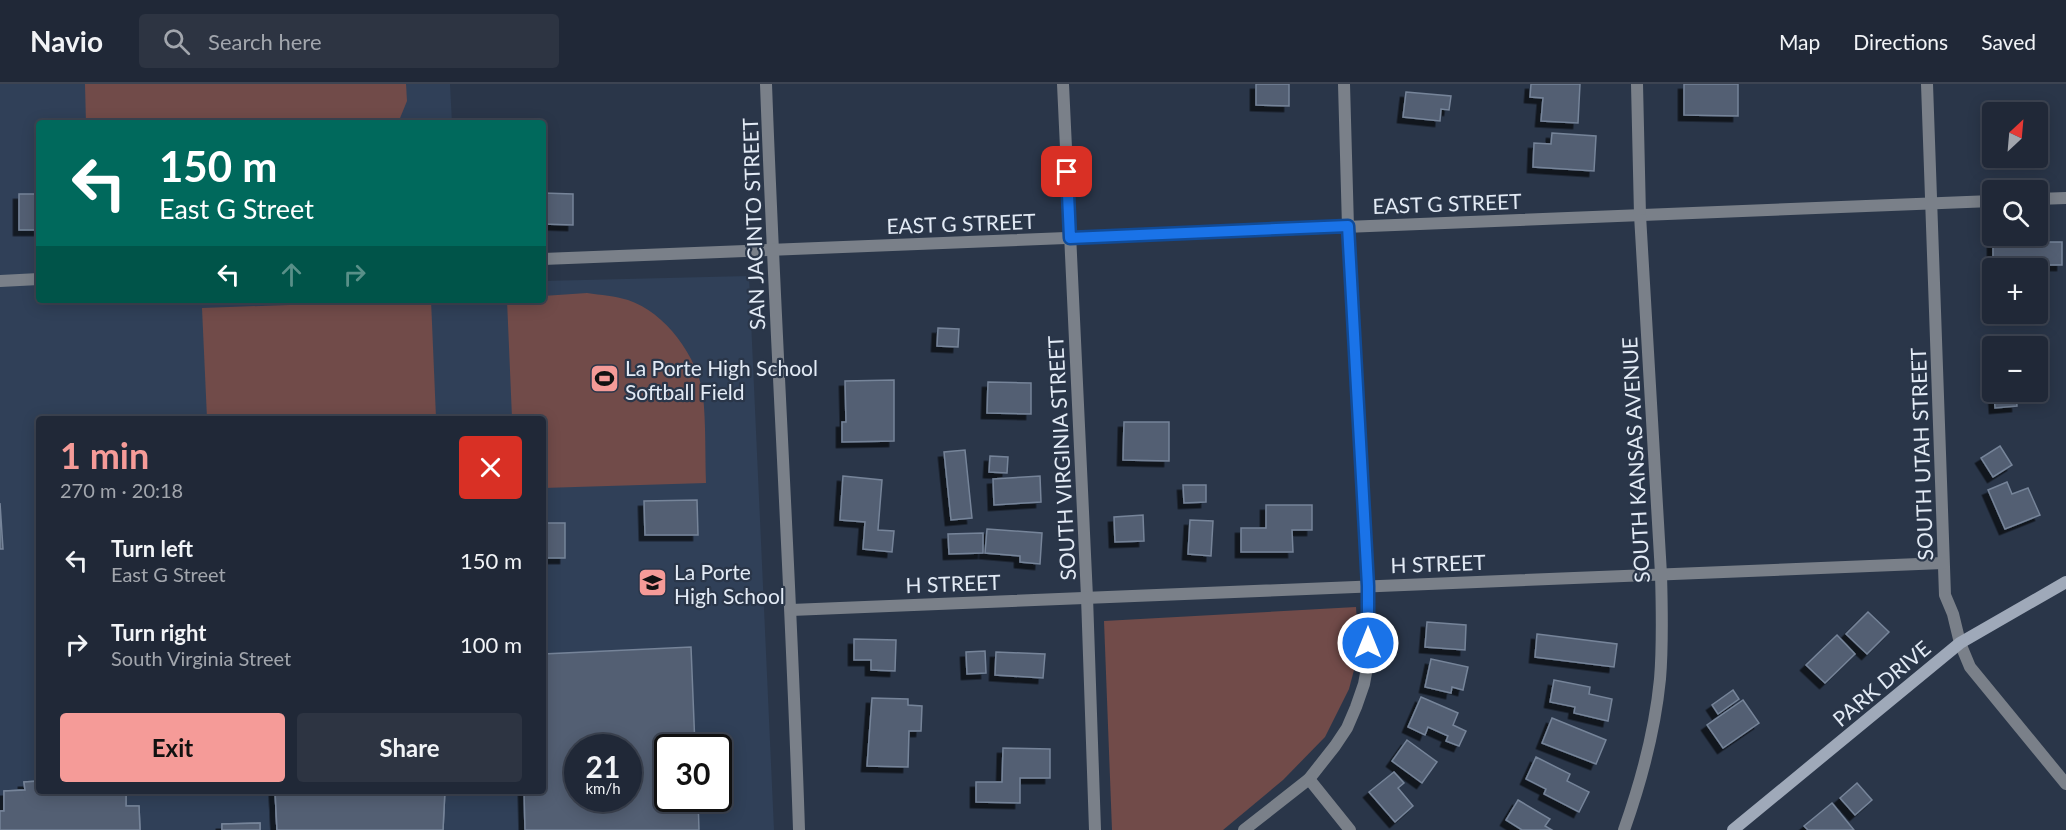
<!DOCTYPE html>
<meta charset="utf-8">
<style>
body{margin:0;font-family:Lato,sans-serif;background:#2d3442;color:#f1f3f6;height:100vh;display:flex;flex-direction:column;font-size:22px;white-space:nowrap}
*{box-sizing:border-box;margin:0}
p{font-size:20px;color:#a2a6ad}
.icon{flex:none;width:33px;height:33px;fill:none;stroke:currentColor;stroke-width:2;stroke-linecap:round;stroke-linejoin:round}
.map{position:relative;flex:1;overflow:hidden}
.sheet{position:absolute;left:36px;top:332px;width:510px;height:378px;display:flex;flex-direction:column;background:#202837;border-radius:6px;box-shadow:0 3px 15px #0003,0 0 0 2px #3d4452}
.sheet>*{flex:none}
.banner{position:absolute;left:36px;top:36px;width:510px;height:183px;border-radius:6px;box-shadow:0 3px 15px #0003,0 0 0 2px #3d4452;background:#00695c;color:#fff;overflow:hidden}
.needle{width:39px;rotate:26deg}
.tools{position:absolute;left:1982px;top:18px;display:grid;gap:12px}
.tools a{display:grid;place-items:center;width:66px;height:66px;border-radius:6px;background:#202837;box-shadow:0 3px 15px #0003,0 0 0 2px #3d4452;font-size:30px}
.speed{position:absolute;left:564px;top:650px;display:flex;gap:12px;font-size:30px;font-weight:700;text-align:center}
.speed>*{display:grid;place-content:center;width:78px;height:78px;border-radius:50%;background:#202837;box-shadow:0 3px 15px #0003,0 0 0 2px #3d4452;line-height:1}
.speed small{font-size:15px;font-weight:400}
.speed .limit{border:3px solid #111;border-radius:9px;background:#fff;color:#111}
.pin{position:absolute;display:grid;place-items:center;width:51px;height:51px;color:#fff;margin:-26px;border-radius:12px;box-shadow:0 3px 9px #0006}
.me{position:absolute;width:66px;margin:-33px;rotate:0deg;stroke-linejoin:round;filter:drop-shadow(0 0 4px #0008)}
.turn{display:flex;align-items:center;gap:21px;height:126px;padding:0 24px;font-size:27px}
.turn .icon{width:78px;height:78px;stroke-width:2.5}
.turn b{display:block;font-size:42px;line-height:51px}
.lanes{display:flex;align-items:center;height:57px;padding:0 24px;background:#0003;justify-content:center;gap:30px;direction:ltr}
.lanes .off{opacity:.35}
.round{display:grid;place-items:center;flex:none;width:63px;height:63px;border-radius:6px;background:#2d3442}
.head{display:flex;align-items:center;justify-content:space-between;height:102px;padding:0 24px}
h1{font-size:36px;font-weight:700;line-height:45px;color:#f59b98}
.cta{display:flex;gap:12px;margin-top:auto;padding:12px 24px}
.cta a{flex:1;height:69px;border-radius:6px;background:#f59b98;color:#111;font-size:24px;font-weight:700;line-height:69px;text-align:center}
.cta a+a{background:#2d3442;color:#f1f3f6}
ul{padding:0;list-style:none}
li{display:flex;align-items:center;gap:18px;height:84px;padding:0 24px}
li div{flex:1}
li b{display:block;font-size:22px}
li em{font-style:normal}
header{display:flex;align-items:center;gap:36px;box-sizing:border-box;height:84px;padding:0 30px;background:#202837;border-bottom:2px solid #3d4452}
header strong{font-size:28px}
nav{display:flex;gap:33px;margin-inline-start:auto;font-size:21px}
.search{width:420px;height:54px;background:#2d3442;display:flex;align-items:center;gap:15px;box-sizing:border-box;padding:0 21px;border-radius:6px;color:#a2a6ad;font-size:22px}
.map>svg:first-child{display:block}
.built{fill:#304058;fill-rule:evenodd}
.green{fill:#714b49}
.building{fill:#525f73;stroke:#768499;stroke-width:1.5;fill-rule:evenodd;filter:url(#shadow)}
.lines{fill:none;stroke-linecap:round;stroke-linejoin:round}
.street{stroke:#7a8089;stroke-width:12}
.secondary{stroke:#9fa9b9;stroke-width:12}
.route-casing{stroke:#114b97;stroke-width:15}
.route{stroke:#1a73e8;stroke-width:10}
.labels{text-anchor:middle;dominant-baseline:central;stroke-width:4.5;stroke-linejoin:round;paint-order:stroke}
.street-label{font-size:21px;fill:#e2eaf5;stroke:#2a3649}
.poi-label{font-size:21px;fill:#e2eaf5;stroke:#2a3649;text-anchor:start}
</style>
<header>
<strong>Navio</strong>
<div class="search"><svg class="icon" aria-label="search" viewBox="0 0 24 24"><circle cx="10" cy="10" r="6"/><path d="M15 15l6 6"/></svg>Search here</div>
<nav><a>Map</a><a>Directions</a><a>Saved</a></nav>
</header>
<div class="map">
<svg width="2066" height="746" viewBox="0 0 2066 746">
<defs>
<filter id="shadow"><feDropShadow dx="-5.5" dy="5.5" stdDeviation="0" flood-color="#0009"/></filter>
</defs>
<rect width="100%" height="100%" fill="#2a3649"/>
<path class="built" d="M0 0H450L452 39H39V216H543V197L749 192 774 746H0ZM39 334H543V706H39ZM578 663H628V714H578ZM668 663H718V714H668Z"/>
<g class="green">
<polygon points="85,0 406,0 407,17 398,39 86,39"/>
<path d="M587 209C601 211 615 212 628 216 665 228 698 273 703 311 706 340 705 370 706 399L543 404V334H512L507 216H543V212Z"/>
<polygon points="431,216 436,334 207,334 202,224"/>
<polygon points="1356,523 1359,567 1349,605 1325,653 1283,696 1223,746 1112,746 1104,537"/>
</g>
<g class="building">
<polygon points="1256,0 1289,0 1289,22 1256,21"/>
<polygon points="1531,0 1580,0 1578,39 1541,37 1543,14 1530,13"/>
<polygon points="1684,0 1738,0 1738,32 1684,31"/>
<polygon points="1406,8 1451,12 1449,26 1441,25 1440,37 1403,33"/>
<polygon points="1552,49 1596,52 1594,87 1533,83 1534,59 1551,60"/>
<polygon points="543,109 573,110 573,141 543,140"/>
<rect x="19" y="110" width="20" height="36"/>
<polygon points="1993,158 2062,158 2062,181 2042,181 2042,190 2037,190 2037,184 1993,184"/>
<polygon points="938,244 959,245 958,263 937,262"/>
<polygon points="894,296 894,357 842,358 842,338 846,338 845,297"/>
<polygon points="988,298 1031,299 1031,330 987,329"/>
<polygon points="1994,308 2016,308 2017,322 1995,324"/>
<polygon points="1124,338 1169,338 1169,377 1123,376"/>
<polygon points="2000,362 2012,381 1993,393 1981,374"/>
<polygon points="965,366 972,434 951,436 944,368"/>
<polygon points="990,372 1008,373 1007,389 989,388"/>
<polygon points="843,392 882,396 878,446 894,447 892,468 863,465 865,438 840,436"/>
<polygon points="1040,392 1041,418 994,421 993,395"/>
<polygon points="2007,398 2012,410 2028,404 2040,431 2005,445 1988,406"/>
<polygon points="1183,401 1206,401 1206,418 1184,419"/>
<polygon points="697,416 698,451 645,451 644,417"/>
<polygon points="0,419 3,465 0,465"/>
<polygon points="1266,421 1312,421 1312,446 1292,446 1293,468 1241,468 1241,444 1266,444"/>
<polygon points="1143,431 1144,457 1115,458 1114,433"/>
<polygon points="1190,436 1213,437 1211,472 1188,470"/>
<rect x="543" y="439" width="22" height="35"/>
<polygon points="987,445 1042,449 1040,480 1020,478 1020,472 985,469"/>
<polygon points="983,449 983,469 949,470 948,450"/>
<polygon points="1868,528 1889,548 1867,570 1846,550"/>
<polygon points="1427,538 1466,541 1465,566 1425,563"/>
<polygon points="1537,550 1617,560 1614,583 1535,573"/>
<polygon points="1837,551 1855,570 1825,599 1806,581"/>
<polygon points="854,555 896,556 895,587 871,586 871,576 854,576"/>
<path d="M691 563 695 663H668V714H698L699 746H525L524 706H543V570ZM578 663H628V714H578Z"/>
<polygon points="985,567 986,589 967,590 966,568"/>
<polygon points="996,568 1045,570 1043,594 995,591"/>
<polygon points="1431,575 1468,583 1463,606 1452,603 1451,609 1425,603"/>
<polygon points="1554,596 1590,603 1589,610 1612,615 1608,637 1574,629 1575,623 1550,618"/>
<polygon points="1733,606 1739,615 1718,630 1712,621"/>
<polygon points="1421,613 1458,629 1453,641 1466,647 1459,662 1446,657 1448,652 1428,643 1425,651 1408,643"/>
<polygon points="872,614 908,615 908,621 922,622 921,647 909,647 908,683 867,682"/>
<polygon points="1743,616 1759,639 1723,664 1707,641"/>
<polygon points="1552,634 1606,656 1596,680 1542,659"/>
<polygon points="1407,656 1437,678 1422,699 1392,677"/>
<polygon points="1003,664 1050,665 1050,694 1020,694 1020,719 976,718 976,698 1002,698"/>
<polygon points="1536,673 1570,690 1567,697 1589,708 1579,728 1544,710 1546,705 1526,695"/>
<polygon points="1394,688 1404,699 1398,704 1413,722 1395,738 1369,708"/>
<polygon points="39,697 39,706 126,706 126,722 139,722 140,746 0,746 0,727 4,727 4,707 25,706 24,698"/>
<polygon points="39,697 39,706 126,706 126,722 139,722 140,746 0,746 0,727 4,727 4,707 25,706 24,698"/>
<polygon points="1857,699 1872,716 1855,731 1840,714"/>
<polygon points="275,706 445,706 443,746 277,746"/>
<polygon points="275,706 445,706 443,746 277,746"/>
<polygon points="1518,716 1550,735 1545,742 1552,746 1522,746 1506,736"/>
<polygon points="1832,719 1854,746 1808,746 1804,742"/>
<polygon points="260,739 260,746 222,746 222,740"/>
<polygon points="260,739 260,746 222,746 222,740"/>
</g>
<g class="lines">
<g class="street">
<path d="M766 0C775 249 791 497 799 746"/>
<polyline points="1063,0 1087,513 1095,746"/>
<polyline points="1927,0 1945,511 1953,530 1960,559 1970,583 2066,700"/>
<polyline points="2037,115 2066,114"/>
<polyline points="543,175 1992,117"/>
<polyline points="0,197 39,195"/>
<polyline points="791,526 1943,479"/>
<polyline points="1309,695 1350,746"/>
<polyline points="1244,746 1309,695 1335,662 1347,644 1356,623 1364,600 1368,578 1368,502 1348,143 1344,0"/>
<path d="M1624 746C1641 698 1655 646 1660 595 1663 560 1662 525 1661 490L1640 131 1637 0"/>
</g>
<polyline class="secondary" points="1733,746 1960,559 2066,498"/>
</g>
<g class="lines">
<defs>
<polyline id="route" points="1067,88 1070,154 1348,142 1368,502 1368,559"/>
</defs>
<use href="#route" class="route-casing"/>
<use href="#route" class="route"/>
</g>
<defs>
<symbol id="stadium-square" viewBox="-11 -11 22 22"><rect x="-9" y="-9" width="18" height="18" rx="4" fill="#f59b98" stroke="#2a3649"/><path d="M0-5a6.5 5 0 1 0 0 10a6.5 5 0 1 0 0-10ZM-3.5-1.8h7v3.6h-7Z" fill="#111"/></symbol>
<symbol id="school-square" viewBox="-11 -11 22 22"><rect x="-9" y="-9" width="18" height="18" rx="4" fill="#f59b98" stroke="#2a3649"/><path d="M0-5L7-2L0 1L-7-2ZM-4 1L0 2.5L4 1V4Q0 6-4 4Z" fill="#111"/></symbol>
</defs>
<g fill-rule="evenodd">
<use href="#stadium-square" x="588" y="278" width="33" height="33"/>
<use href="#school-square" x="636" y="482" width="33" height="33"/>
</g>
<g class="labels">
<g class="street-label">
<text transform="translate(1447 119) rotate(-2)">EAST G STREET</text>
<text transform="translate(961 139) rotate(-2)">EAST G STREET</text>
<text transform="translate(753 140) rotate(-92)">SAN JACINTO STREET</text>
<text transform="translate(1921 370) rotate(-92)">SOUTH UTAH STREET</text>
<text transform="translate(1061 374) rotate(-93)">SOUTH VIRGINIA STREET</text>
<text transform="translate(1635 376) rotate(-93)">SOUTH KANSAS AVENUE</text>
<text transform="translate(1438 479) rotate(-2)">H STREET</text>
<text transform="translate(953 499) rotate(-2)">H STREET</text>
<text transform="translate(1881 599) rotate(-40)">PARK DRIVE</text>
</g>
<g class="poi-label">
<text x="625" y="283">La Porte High School<tspan x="625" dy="24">Softball Field</tspan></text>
<text x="674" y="487">La Porte<tspan x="674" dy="24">High School</tspan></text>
</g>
</g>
</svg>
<div class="tools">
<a><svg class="needle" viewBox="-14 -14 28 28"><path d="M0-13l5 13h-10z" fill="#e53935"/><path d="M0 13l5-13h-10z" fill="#a2a6ad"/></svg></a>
<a><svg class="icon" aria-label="search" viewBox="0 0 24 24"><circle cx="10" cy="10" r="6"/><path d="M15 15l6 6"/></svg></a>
<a>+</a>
<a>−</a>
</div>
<div class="speed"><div>21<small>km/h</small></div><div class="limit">30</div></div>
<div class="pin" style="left:1067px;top:88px;background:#d93025"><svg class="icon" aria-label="arrive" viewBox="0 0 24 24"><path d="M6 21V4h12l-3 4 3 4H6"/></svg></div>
<svg class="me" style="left:1368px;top:559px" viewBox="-20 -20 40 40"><circle r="17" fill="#1a73e8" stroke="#fff" stroke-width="3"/><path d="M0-11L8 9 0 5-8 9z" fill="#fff"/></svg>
<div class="banner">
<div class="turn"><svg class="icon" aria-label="left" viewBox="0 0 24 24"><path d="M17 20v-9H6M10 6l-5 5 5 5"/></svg><div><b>150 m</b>East G Street</div></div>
<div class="lanes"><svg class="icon" aria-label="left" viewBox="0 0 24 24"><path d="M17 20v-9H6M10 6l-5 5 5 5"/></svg><svg class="icon off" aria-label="ahead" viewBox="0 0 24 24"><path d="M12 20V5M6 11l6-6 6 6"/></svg><svg class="icon off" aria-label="right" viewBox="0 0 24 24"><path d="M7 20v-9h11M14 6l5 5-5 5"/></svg></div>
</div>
<section class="sheet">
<div class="head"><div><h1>1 min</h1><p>270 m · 20:18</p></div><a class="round" style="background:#d93025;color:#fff"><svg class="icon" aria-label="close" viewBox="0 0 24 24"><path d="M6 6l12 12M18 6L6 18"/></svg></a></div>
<ul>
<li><svg class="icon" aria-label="left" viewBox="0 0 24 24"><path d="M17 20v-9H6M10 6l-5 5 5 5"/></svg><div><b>Turn left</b><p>East G Street</p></div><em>150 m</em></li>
<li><svg class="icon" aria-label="right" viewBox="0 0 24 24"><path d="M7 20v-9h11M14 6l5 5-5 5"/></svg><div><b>Turn right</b><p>South Virginia Street</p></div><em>100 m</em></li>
</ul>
<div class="cta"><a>Exit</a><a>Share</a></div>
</section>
</div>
